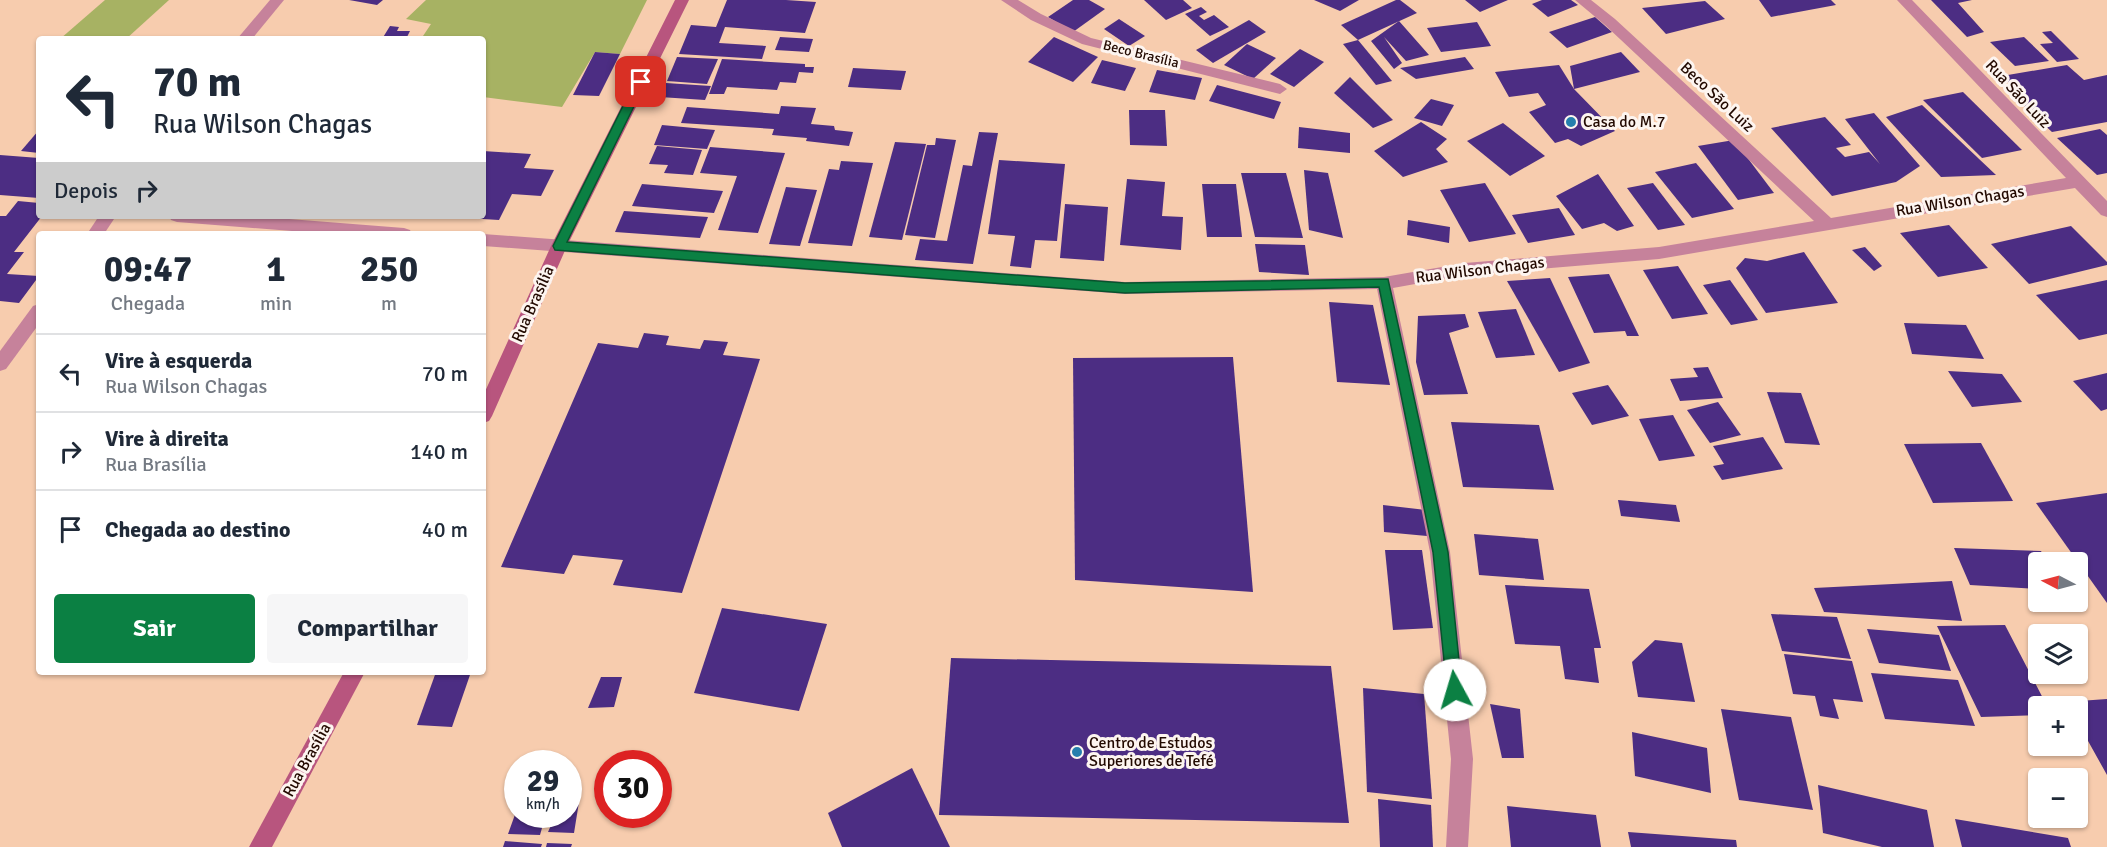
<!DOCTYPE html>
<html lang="pt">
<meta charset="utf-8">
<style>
body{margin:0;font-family:Signika,sans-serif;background:#f6f6f7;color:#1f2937;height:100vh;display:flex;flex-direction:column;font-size:22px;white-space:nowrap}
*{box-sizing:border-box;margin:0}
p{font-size:20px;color:#747a83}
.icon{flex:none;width:33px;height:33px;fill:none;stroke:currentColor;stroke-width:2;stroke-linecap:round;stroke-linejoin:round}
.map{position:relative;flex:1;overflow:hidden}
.side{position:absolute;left:36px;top:231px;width:450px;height:444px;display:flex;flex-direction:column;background:#fff;border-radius:6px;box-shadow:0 2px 4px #0004}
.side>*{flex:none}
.top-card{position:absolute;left:36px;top:36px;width:450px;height:183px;border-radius:6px;box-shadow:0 2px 4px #0004;background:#fff;color:#1f2937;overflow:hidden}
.needle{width:39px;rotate:276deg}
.controls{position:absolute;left:2028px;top:552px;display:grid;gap:12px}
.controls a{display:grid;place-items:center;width:60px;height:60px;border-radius:6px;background:#fff;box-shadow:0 2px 4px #0004;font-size:30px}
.speed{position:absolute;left:504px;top:750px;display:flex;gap:12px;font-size:30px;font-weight:700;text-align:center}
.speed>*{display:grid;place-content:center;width:78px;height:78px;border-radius:50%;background:#fff;box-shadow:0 2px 4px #0004;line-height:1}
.speed small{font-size:15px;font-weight:400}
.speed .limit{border:9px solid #d22;background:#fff;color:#111}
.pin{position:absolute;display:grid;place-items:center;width:51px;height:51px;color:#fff;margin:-26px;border-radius:12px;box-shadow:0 3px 9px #0006}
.me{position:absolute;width:66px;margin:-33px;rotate:354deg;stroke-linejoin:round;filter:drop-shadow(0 0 4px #0008)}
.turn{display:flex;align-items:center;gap:21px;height:126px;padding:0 18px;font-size:27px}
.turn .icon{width:78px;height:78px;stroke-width:2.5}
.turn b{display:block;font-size:42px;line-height:51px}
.then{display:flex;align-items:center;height:57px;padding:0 18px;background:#0003;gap:12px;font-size:22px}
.eta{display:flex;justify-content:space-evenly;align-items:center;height:102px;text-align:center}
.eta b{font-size:36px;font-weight:800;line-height:42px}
.action{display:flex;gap:12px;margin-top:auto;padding:12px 18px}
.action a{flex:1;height:69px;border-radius:6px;background:#0b8043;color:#fff;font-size:24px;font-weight:800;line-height:69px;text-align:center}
.action a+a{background:#f6f6f7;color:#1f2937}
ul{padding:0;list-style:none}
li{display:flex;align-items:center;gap:18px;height:78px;padding:0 18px;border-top:2px solid #e0e1e3}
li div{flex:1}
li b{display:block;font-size:22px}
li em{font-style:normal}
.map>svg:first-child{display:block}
.green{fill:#a7b263}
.building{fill:#4c2d83}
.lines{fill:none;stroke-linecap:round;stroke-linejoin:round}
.street{fill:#c6829b;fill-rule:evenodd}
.secondary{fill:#b8557e;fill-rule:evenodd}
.route{fill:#0b8043;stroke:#07532c;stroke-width:1.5}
.poi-dot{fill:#257fad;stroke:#fdf5f0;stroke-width:2}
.labels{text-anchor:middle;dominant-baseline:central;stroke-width:6;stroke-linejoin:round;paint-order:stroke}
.far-street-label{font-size:14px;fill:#220900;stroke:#fdf5f0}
.street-label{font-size:16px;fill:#220900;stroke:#fdf5f0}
.poi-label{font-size:16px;fill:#220900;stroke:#fdf5f0;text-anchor:start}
</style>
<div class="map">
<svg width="2107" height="847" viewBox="0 0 2107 847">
<rect width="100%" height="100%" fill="#f7ccae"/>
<g class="green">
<polygon points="105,0 169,0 126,39 60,39"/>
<polygon points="426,0 647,0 620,54 595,52 562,107 483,97 483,39 421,39 431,24 406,19"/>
</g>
<g class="building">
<polygon points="349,0 383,0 377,5"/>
<polygon points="727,0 786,0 816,2 805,33 725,27 719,43 766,46 762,59 679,54 691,25 716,27"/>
<polygon points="1073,0 1089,0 1105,9 1073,32 1048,17"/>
<polygon points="1144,0 1183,0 1192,8 1166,20"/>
<polygon points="1314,0 1359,0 1340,11"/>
<polygon points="1396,0 1400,0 1417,13 1358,40 1341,25"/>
<polygon points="1465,0 1508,0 1480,12"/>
<polygon points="1542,0 1571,0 1578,5 1548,17 1532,4"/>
<polygon points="1759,0 1831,0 1836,5 1771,17"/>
<polygon points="1931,0 1972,0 1958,3 1984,32 1967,37"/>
<polygon points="1705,1 1725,19 1666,34 1642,8"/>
<polygon points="1201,7 1207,12 1199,16 1204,20 1214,15 1229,27 1210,36 1185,14"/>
<polygon points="1595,17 1612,32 1567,48 1549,32"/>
<polygon points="1119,19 1145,36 1129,46 1104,29"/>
<polygon points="1249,20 1266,32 1213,63 1196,50"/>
<polygon points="1399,21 1429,55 1406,61 1384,37 1402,63 1394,69 1371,41"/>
<polygon points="1477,22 1491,46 1441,52 1427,28"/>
<polygon points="390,26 399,27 397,31 410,31 406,39 382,39"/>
<polygon points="2051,31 2079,59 2057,62 2040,44 2053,43 2042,32"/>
<polygon points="780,37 813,39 809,52 775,50"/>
<polygon points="1054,37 1098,57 1073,82 1028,62"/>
<polygon points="2024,37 2049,61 2015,66 1990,42"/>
<polygon points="1358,40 1392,81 1376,85 1343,44"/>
<polygon points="1247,44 1276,58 1253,79 1224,65"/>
<polygon points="1300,49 1324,62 1294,87 1270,74"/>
<polygon points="595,52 620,54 599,96 573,95"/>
<polygon points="1621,52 1640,72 1574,89 1570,66"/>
<polygon points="677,57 718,59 707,84 667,81"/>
<polygon points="1465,57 1474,69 1416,79 1400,68"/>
<polygon points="722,59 805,64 805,67 814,67 813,73 799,72 796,83 780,82 777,90 727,87 724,94 709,94"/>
<polygon points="1102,60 1136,68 1125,91 1091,83"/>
<polygon points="1559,65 1574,89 1615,131 1581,146 1568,139 1555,143 1529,112 1546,105 1538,93 1509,97 1495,72"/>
<polygon points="2067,65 2084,80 2107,75 2107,122 2052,132 2011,94 2018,93 2002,76"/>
<polygon points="853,68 906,71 901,90 848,87"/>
<polygon points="1157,70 1202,78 1195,100 1149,92"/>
<polygon points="1350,77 1393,120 1373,128 1334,93"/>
<polygon points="666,83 711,86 705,100 660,97"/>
<polygon points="1217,85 1281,102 1274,119 1209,101"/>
<polygon points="1963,92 2022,150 1982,158 1923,100"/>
<polygon points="1431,99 1454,105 1442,126 1414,118"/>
<polygon points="1922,105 1996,175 1941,177 1886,117"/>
<polygon points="781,106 816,108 811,124 834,126 835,130 853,132 849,146 806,141 807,138 772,135 774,129 681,123 687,107 779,114"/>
<polygon points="1129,110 1165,110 1167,146 1130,145"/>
<polygon points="1874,113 1920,166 1896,182 1832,196 1771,128 1825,117 1851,145 1836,148 1845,157 1869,152 1880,164 1845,119"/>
<polygon points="1421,122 1447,139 1436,149 1448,162 1403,177 1374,151"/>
<polygon points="1503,123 1545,156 1510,176 1467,141"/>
<polygon points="662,125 715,130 707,149 654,145"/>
<polygon points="1299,127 1350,133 1350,153 1298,148"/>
<polygon points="2100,129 2107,135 2107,173 2097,175 2057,138"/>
<polygon points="39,130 39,153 21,151"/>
<polygon points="979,132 998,133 973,264 915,260 920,239 947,241 963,165 972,166"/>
<polygon points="936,138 956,140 935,238 905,235 927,145 935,145"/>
<polygon points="1734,140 1774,193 1738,200 1698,146"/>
<polygon points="895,142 926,144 902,240 869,237"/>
<polygon points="657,146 702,150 693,175 664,173 668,165 649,164"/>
<polygon points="710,147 785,153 758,233 718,230 737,176 700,173"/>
<polygon points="483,151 531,154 524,168 554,170 541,196 512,194 499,220 466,218 483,216"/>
<polygon points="0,155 39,158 39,198 0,195"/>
<polygon points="999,160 1065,164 1057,241 1035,240 1031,268 1010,266 1015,236 988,234"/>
<polygon points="841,161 873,163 852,246 808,243 829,169 839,170"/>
<polygon points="1696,163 1734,209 1692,218 1655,172"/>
<polygon points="1304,170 1328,173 1343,238 1309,230"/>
<polygon points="1241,173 1286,173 1303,238 1255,237"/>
<polygon points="1598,174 1634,226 1617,231 1604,223 1582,229 1556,196"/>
<polygon points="1127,179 1165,182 1162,216 1183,217 1181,250 1120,245"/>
<polygon points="1485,183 1516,234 1469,242 1440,190"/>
<polygon points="1653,183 1685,225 1658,230 1627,188"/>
<polygon points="642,184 723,191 714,213 632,206"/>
<polygon points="1202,184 1236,184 1242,237 1207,237"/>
<polygon points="786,187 817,190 800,246 769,244"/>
<polygon points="18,201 39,203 39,216 42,216 14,252 24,252 7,274 39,276 19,303 0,301 0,216 6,216"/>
<polygon points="1065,204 1108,207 1104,261 1060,258"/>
<polygon points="1559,208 1575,235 1528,243 1512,215"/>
<polygon points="624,211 708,217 700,238 615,232"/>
<polygon points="1408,220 1450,227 1449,243 1407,235"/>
<polygon points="1949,225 1988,268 1938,277 1900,233"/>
<polygon points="2071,226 2107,262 2107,265 2029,284 1991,244"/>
<polygon points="1255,244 1305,245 1309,275 1259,272"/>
<polygon points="1865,247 1882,266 1874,271 1852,250"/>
<polygon points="1804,252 1838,303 1766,313 1736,268 1745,258 1767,261"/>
<polygon points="1678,266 1708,314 1672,319 1643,270"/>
<polygon points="1609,274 1639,336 1627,336 1625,331 1594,333 1568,277"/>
<polygon points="1550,278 1590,363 1559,372 1507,281"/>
<polygon points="1730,280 1758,320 1731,325 1703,285"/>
<polygon points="2107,280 2107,334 2079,340 2036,295"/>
<polygon points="1329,302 1373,305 1390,385 1337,382"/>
<polygon points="1516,309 1535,355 1496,358 1478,312"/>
<polygon points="1465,314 1469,327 1449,333 1468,394 1424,395 1416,362 1418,316"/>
<polygon points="1904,323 1966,325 1984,359 1912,354"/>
<polygon points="644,333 669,336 666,345 700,349 704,340 728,342 723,355 760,359 682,593 613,585 623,560 573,555 564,574 501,567 598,343 638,348"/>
<polygon points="1233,357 1253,592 1075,580 1073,358"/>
<polygon points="1708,367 1723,398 1680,401 1670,379 1698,377 1693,368"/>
<polygon points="1948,371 2002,374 2022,402 1972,407"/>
<polygon points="2107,373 2107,409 2101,411 2073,381"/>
<polygon points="1608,385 1629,416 1592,425 1572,393"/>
<polygon points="1767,392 1801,393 1820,445 1785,443"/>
<polygon points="1718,402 1741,435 1710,443 1687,410"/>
<polygon points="1673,415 1695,456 1659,461 1639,419"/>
<polygon points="1451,422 1539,425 1554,490 1463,487"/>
<polygon points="1763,437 1783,469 1722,480 1713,466 1724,464 1713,446"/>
<polygon points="1981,443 2013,501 1933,503 1904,444"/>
<polygon points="2107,493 2107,603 2036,503"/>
<polygon points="1618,500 1676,505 1680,522 1621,516"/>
<polygon points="1383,505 1426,510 1427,536 1384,532"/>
<polygon points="1474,534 1538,539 1544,580 1479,575"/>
<polygon points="1954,548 2041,551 2047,562 2038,562 2038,589 1970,585"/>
<polygon points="1385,550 1422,550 1433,628 1393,630"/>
<polygon points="1952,581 1962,621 1824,612 1814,588"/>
<polygon points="1505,585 1589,589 1601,648 1594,648 1599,683 1565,679 1560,646 1515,644"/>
<polygon points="722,608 827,624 799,711 694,693"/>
<polygon points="1771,614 1837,617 1851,659 1782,651"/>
<polygon points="2005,625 2047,706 2038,706 2038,715 1981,717 1937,626"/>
<polygon points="1867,629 1939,635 1951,671 1879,663"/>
<polygon points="1655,640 1682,643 1695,702 1638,697 1632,662"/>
<polygon points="1784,654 1852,661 1863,702 1833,699 1839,719 1820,716 1815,696 1793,694"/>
<polygon points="951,658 1331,666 1349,823 939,815"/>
<polygon points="436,672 471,672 452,727 417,725"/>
<polygon points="1871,673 1958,680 1975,726 1885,719"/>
<polygon points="601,677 622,677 614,707 588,708"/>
<polygon points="1363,688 1424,694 1432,799 1367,792"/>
<polygon points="2107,699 2107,775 2078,723 2078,706 2068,706 2065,702"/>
<polygon points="1490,704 1520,709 1524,758 1502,758"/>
<polygon points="1721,709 1791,717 1813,810 1739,800"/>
<polygon points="1632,732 1707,748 1711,793 1635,776"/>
<polygon points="912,768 950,847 842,847 828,813"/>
<polygon points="1818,785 1927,810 1934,847 1882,847 1823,833"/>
<polygon points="1378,799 1431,805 1433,847 1380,847"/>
<polygon points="568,800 579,802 574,833 548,832 556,814 568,814"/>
<polygon points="1507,806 1596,815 1601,847 1511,847"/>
<polygon points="517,809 518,814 546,814 540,835 508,834"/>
<polygon points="1955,819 2068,838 2071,847 1962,847"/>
<polygon points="1628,832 1736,840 1737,847 1631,847"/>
<polygon points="505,841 542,844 541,847 503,847"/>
<polygon points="547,843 572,844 571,847 546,847"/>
</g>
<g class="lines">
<g class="street">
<polygon points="270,0 284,0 252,39 237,39"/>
<polygon points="1001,0 1018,0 1041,14 1091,38 1280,84 1287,89 1280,94 1082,44 1031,20"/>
<polygon points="1575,0 1591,0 1615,19 1831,218 2066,178 1897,0 1912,0 2107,201 2107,217 2101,215 2075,188 1659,259 1465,275 1393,288 1450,552 1473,759 1468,847 1446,847 1451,759 1430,552 1377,289 1125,294 483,246 483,234 1125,282 1384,277 1465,263 1659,247 1814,221 1605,25"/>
<polygon points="99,216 116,216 104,234 87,234"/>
<polygon points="169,216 250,216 404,228 410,230 412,234 330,234 177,222 171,220"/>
<polygon points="39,304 39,324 6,369 0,371 0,351 33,306"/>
</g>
<g class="secondary">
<polygon points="675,0 689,0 567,246 492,416 489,421 483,423 483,396 551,246"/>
<polygon points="344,672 365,672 272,847 249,847"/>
</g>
</g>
<polygon class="route" points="641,78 646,82 567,242 1125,283 1388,279 1448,552 1462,690 1460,696 1455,698 1449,696 1447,690 1433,552 1379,287 1125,293 555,250 553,246 635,82"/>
<g class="poi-dot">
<circle cx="1571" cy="122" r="6"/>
<circle cx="1077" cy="752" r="6"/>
</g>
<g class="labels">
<g class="far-street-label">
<text transform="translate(1141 54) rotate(14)">Beco Brasília</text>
</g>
<g class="street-label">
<text transform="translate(2018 94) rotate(47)">Rua São Luiz</text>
<text transform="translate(1717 97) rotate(43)">Beco São Luiz</text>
<text transform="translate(1960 201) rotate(-9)">Rua Wilson Chagas</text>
<text transform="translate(1480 270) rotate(-7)">Rua Wilson Chagas</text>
<text transform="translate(533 304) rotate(-66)">Rua Brasília</text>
<text transform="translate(307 760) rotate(-61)">Rua Brasília</text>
</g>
<g class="poi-label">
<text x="1583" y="122">Casa do M.7</text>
<text x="1089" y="743">Centro de Estudos<tspan x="1089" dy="18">Superiores de Tefé</tspan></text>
</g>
</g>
</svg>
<div class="controls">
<a><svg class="needle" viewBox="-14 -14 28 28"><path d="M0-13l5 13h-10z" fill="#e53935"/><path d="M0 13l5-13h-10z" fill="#747a83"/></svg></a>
<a><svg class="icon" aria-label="layers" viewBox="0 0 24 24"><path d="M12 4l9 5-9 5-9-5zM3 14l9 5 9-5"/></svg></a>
<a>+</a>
<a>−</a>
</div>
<div class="speed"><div>29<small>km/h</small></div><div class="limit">30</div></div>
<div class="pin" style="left:641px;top:82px;background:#d93025"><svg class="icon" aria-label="arrive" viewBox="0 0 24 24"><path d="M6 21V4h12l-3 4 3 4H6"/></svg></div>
<svg class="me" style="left:1455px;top:690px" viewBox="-20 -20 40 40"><circle r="19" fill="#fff"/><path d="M0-13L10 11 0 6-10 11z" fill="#0b8043"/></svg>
<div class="top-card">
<div class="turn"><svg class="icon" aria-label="left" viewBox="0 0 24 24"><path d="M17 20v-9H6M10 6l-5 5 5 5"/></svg><div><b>70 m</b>Rua Wilson Chagas</div></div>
<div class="then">Depois<svg class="icon" aria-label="right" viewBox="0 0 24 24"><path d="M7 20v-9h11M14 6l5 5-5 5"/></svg></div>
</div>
<section class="side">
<div class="eta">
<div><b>09:47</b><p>Chegada</p></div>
<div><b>1</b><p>min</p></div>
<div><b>250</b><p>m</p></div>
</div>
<ul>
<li><svg class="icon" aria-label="left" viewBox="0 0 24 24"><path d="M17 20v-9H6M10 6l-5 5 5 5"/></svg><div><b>Vire à esquerda</b><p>Rua Wilson Chagas</p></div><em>70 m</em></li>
<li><svg class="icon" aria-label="right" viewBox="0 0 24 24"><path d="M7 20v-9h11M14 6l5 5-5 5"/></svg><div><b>Vire à direita</b><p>Rua Brasília</p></div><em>140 m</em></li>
<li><svg class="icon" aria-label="arrive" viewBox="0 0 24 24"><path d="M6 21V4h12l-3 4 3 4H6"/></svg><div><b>Chegada ao destino</b></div><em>40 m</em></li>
</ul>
<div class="action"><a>Sair</a><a>Compartilhar</a></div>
</section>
</div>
